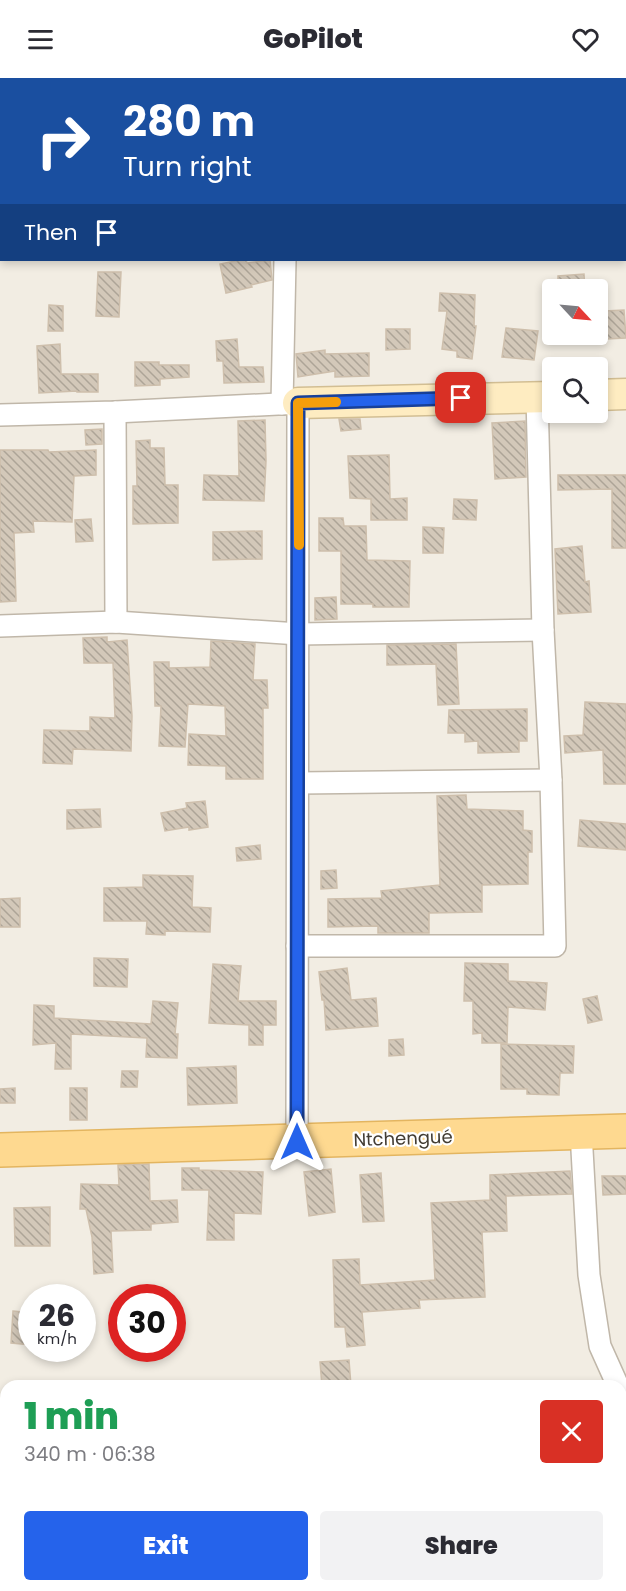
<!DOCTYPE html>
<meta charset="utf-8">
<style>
body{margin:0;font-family:Poppins,sans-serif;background:#f2f2f3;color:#2b2b33;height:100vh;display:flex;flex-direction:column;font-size:22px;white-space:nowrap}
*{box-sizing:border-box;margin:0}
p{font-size:20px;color:#7c7c81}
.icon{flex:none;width:33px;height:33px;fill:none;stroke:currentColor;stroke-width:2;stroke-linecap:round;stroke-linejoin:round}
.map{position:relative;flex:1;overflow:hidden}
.side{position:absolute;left:0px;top:1302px;width:627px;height:212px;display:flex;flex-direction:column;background:#fff;border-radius:18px 18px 0 0;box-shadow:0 3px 9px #0003}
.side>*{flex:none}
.top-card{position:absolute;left:0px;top:0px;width:627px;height:183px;box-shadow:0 3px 9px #0003;background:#1a4fa0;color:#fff;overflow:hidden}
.needle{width:39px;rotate:116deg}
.buttons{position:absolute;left:542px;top:201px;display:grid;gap:12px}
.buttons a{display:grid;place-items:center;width:66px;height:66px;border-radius:6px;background:#fff;box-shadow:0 3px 9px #0003;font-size:30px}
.speed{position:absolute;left:18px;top:1206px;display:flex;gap:12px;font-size:30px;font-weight:700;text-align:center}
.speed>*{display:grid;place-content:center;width:78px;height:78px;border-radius:50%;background:#fff;box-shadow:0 3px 9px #0003;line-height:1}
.speed small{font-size:15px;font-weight:400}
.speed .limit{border:9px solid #d22;background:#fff;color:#111}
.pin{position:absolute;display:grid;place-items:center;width:51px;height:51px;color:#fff;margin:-26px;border-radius:12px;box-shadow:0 3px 9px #0006}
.me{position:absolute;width:66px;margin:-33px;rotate:0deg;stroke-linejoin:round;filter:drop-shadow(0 0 4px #0008)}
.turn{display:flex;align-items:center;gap:21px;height:126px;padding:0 24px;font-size:27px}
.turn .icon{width:78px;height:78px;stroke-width:2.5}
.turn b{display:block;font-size:42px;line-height:51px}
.then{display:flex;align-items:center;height:57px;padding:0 24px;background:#0003;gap:12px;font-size:22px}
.round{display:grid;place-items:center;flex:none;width:63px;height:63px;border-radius:6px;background:#f2f2f3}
.summary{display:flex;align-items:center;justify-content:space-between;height:102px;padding:0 24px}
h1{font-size:36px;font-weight:800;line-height:45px;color:#1e9e55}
.cta{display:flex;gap:12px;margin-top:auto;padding:12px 24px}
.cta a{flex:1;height:69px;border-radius:6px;background:#2563eb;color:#fff;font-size:24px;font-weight:800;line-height:69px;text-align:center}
.cta a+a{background:#f2f2f3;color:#2b2b33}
header{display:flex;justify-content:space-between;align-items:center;height:78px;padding:0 24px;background:#fff;font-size:27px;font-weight:800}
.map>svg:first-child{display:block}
.building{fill:url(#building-back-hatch);stroke:#cebfac;stroke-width:1.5}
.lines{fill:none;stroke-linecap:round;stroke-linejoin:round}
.street-casing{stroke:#c0b7a9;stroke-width:24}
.secondary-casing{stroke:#d2be93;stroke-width:33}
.primary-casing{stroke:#e3b560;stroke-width:36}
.street{stroke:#fff;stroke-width:21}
.secondary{stroke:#feecc1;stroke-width:30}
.primary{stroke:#fed990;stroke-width:33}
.route-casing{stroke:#184099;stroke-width:15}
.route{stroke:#2563eb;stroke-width:10}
.slow{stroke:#f59e0b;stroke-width:10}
.labels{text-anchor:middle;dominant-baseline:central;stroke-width:4.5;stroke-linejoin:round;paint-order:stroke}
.street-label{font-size:18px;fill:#433d34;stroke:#fff}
</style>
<header><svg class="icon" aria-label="menu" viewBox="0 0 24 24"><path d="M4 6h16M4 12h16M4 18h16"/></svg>GoPilot<svg class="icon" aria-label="heart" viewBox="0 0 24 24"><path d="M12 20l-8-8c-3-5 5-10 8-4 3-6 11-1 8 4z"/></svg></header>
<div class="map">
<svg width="626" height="1513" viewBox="0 0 626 1513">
<defs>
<pattern id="building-back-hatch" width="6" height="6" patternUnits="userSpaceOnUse" patternTransform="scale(1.5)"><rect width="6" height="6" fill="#d3c8b9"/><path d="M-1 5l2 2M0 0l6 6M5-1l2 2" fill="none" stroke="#ada497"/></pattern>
</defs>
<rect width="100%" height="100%" fill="#f2ede3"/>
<g class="building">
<polygon points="240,182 246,182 247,185 270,182 272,202 251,207 252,209 226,215 220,186"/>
<polygon points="98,194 121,194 119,239 96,238"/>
<polygon points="584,196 585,212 558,212 558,198"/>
<polygon points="440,215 475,217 474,248 476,248 472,281 457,279 457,273 442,271 447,233 439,233"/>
<polygon points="49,227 63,228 63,253 48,253"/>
<polygon points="624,232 626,260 607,261 605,233"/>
<polygon points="506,250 538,253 534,282 502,279"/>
<polygon points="386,251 410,251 410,271 386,272"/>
<polygon points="237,261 239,289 263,289 264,304 224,305 223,283 217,283 216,263"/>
<polygon points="60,266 61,296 98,296 98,314 77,314 77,313 39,315 37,268"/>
<polygon points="325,272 325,276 369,275 369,298 335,299 335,293 298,299 296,276"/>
<polygon points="135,284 159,284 159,287 189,287 189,299 160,301 160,307 135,308"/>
<polygon points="339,341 360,341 361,351 341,353"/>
<polygon points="265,342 266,383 264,423 203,422 204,397 239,398 238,343"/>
<polygon points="525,343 526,399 495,401 492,345"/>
<polygon points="102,351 102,366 86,367 85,352"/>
<polygon points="150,362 150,370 164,370 165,407 178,407 178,445 133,446 133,408 137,408 136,363"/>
<polygon points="0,372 48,372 49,374 96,372 96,397 74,398 72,444 33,443 34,454 14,455 16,523 0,524"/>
<polygon points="389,377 390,421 407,420 407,442 371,442 371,421 350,420 348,378"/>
<polygon points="558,397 626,397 626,470 612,470 612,411 558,412"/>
<polygon points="454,421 477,422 476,442 453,441"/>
<polygon points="319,440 343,440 344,448 366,448 367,482 410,483 409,529 373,529 373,526 341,526 341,473 319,473"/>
<polygon points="91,441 93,463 76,464 75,442"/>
<polygon points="423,449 444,450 443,475 423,475"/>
<polygon points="262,453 262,481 213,482 213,454"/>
<polygon points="582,468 585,504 589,503 591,534 558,536 555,471"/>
<polygon points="336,519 337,541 315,542 315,520"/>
<polygon points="107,559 107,564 127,562 132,638 131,673 73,671 72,686 43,685 44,652 90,653 90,639 115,640 113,585 84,585 83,560"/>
<polygon points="211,563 255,566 253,602 267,602 268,630 263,630 263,701 226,701 226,688 188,687 189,656 226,658 225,628 188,626 185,669 159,668 161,628 155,628 154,584 169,584 169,590 210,589"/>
<polygon points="456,566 459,626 438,627 436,586 387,587 387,567"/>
<polygon points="585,624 626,626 626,706 604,706 603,672 565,675 564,658 583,657"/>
<polygon points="527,631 527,663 519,663 519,674 478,675 478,663 465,664 465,655 448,655 449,632"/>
<polygon points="466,717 467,731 523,733 523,752 532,753 532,774 528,774 528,806 482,807 482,834 429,835 429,855 378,855 378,848 328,849 328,821 382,820 381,813 440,807 437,718"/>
<polygon points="205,723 208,749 189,752 189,749 165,753 161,735 187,730 186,725"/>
<polygon points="100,731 101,749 67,751 67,732"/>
<polygon points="580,742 626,746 626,772 578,768"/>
<polygon points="260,767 261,781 237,783 236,770"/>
<polygon points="336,792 337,810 321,811 321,793"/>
<polygon points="143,797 193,798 192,829 211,830 210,854 165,853 165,857 146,856 147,843 104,843 104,810 143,809"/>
<polygon points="20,820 20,849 0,849 0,821"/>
<polygon points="94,880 128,881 127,909 94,908"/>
<polygon points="465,885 508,886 508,903 547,905 545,932 508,929 507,965 482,965 482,955 473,956 473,923 464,923"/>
<polygon points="213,886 241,888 238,923 276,923 276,947 263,947 263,967 249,967 249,947 209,945"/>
<polygon points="347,890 351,922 376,920 378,948 326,952 324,922 322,922 319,894"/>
<polygon points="597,918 602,942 588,945 583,921"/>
<polygon points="153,923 178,925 175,956 178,956 177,980 146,979 147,960 71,956 71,991 55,991 56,965 33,967 34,927 54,928 54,940 151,946"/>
<polygon points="403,961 404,977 389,978 389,962"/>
<polygon points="501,966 574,968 573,995 560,995 559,1017 527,1016 527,1011 501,1011"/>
<polygon points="236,988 237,1025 188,1027 187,990"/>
<polygon points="122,993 138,993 137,1009 121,1009"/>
<polygon points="15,1010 15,1025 0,1025 0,1011"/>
<rect x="70" y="1010" width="17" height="32"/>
<polygon points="149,1086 150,1123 177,1122 178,1144 151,1146 151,1152 111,1153 113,1194 94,1196 92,1159 86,1131 80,1131 81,1106 119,1107 118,1087"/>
<polygon points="182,1090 199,1090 199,1092 263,1094 261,1136 234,1135 234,1162 207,1162 209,1112 182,1112"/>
<polygon points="331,1091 335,1134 309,1138 304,1094"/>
<polygon points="570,1093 572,1116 506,1118 507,1153 482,1154 485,1219 419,1222 420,1230 362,1234 365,1267 347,1269 345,1249 335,1249 333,1182 359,1181 360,1207 435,1202 431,1125 490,1122 490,1097"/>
<polygon points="381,1095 384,1143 363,1144 360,1097"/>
<polygon points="602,1098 626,1098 626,1116 603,1117"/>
<polygon points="50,1129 50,1168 15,1168 14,1130"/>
<polygon points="13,1233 32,1235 32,1267 11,1265"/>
<polygon points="349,1282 351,1308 322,1308 320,1284"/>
</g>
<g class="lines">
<defs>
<g id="street">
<polyline points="244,0 245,2"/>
<polyline points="416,2 416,0"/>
<polyline points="282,326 285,182"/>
<polyline points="115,334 116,544"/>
<polyline points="0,337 115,334 298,325 297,1063"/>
<polyline points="0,548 116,544 299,556 543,552"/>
<polyline points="299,705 551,702"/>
<polyline points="297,868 555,868 551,702 543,552 537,319"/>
<polyline points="581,1054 589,1197 600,1268 618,1308"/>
<polyline points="0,1502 6,1507"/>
</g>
<g id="secondary">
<polyline points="597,317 626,316"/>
<polyline points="298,325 552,319"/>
</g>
<polyline id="primary" points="0,1072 626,1053"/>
</defs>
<use href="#street" class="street-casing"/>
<use href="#secondary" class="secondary-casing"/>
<use href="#primary" class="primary-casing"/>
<use href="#street" class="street"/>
<use href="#secondary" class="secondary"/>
<use href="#primary" class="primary"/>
</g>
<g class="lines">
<defs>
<polyline id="route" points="297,1064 298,325 461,320"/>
</defs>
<use href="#route" class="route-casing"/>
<use href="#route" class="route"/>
<polyline class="slow" points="299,467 298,325 336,324"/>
</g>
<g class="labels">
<g class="street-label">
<text transform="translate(403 1060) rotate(-2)">Ntchengué</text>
</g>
</g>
</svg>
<div class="buttons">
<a><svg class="needle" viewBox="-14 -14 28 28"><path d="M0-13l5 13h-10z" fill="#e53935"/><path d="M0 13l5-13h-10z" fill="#7c7c81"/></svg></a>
<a><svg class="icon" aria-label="search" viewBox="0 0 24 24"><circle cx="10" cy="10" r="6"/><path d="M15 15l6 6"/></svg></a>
</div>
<div class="speed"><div>26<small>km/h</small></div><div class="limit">30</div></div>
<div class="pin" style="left:461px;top:320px;background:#d93025"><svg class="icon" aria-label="arrive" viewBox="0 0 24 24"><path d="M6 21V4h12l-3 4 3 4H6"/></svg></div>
<svg class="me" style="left:297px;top:1064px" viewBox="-20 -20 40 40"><path d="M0-17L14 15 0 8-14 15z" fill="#2563eb" stroke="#fff" stroke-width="4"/></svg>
<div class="top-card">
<div class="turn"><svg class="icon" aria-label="right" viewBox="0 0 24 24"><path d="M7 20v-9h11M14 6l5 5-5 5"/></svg><div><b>280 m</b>Turn right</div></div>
<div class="then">Then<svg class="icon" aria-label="arrive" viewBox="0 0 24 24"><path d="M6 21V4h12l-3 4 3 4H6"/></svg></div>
</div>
<section class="side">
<div class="summary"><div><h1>1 min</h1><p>340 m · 06:38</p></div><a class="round" style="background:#d93025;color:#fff"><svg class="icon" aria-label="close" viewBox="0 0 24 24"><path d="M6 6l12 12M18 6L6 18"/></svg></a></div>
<div class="cta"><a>Exit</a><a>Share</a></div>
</section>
</div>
